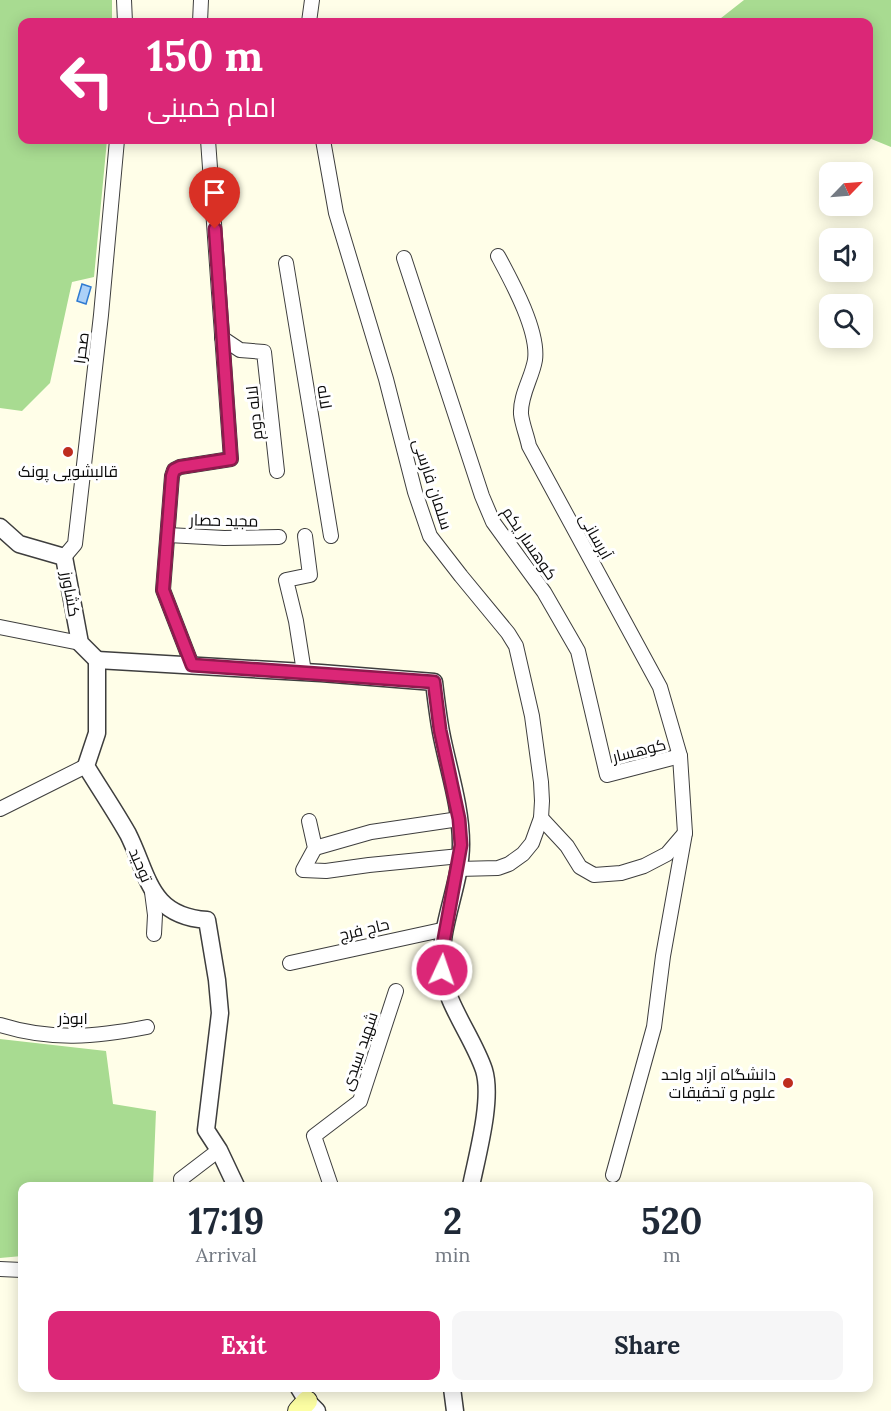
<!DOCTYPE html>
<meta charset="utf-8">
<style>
body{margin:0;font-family:Lora,Cairo,serif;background:#f6f6f7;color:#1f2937;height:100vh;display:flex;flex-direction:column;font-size:22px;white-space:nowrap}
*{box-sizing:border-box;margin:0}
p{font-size:20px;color:#747a83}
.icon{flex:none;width:33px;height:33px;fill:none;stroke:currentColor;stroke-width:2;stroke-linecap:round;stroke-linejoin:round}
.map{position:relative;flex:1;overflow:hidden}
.panel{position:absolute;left:18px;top:1182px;width:855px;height:210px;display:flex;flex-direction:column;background:#fff;border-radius:12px;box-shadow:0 3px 15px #0003}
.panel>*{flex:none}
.guide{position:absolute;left:18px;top:18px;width:855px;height:126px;border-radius:12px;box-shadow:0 3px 15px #0003;background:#db2777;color:#fff;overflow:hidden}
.needle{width:39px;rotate:65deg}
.fabs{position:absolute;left:819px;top:162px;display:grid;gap:12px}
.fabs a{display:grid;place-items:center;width:54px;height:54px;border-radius:12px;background:#fff;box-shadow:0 3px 15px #0003;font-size:30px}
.pin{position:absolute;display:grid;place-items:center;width:51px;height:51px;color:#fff;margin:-62px -26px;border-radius:50% 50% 50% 0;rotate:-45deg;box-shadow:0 0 6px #0007}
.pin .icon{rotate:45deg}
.me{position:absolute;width:66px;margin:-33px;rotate:3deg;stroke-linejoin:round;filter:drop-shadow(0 0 4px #0008)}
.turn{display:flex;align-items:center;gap:21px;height:126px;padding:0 30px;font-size:27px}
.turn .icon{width:78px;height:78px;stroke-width:2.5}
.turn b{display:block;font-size:42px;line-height:51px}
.eta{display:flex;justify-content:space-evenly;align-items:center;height:102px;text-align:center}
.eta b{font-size:36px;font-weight:700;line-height:42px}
.button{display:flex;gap:12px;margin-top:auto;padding:12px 30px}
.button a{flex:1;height:69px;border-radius:12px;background:#db2777;color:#fff;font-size:24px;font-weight:700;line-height:69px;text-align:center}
.button a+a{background:#f6f6f7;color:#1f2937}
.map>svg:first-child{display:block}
.forest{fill:#a8db91}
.water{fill:#acd1f8;stroke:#307bd1;stroke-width:1.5}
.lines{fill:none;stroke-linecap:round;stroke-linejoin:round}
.minor-casing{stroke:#3e3e3e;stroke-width:16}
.tertiary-casing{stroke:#3e3e3e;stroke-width:19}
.secondary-casing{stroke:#2d2d2d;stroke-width:22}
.minor{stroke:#fff;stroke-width:14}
.tertiary{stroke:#fff;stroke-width:16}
.secondary{stroke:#fdffa3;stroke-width:20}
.route-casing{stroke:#8e194d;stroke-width:15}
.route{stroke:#db2777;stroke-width:10}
.poi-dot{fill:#be2d1f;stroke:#fff;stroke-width:2}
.labels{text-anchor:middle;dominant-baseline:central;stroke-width:6;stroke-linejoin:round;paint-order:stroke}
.street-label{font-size:16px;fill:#0b0b0b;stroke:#fff}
.poi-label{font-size:16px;fill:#0b0b0b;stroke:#fff}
</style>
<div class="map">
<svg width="891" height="1411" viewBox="0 0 891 1411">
<rect width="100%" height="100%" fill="#fffee8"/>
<g class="forest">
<polygon points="0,0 112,0 112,22 22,22 22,140 107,140 94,277 72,282 50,383 22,411 0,408"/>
<polygon points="744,0 891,0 891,147 869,138 868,22 716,22"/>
<polygon points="0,1039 106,1051 113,1104 156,1111 153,1186 22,1186 22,1256 0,1258"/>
</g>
<polygon class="water" points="82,284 91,287 86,304 77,301"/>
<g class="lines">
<defs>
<g id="minor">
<polyline points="124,0 125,22"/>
<polyline points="200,22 201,0"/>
<polyline points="309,22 312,0"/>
<polyline points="323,140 336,213 386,379 415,492 430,536 461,576 508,633 516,646 532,716 541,782 542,801 541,818 532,843 523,854 509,864 498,868 458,869"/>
<path d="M498 256C512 282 539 331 535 360 532 378 520 395 521 414 522 424 527 436 529 446L660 687 680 756 685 833 663 956 654 1027 613 1175"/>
<polyline points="404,258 482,496 493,522 544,592 578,651 607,775 680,756"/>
<polyline points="286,263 331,536"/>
<polyline points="222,338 240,350 264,352 277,471"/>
<polyline points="168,535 224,538 279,537"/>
<polyline points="64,557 75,544 101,315 117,140"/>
<polyline points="0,627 80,643"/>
<polyline points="192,665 163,590 172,476 174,470 180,467 231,459 208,140"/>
<polyline points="304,672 296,621 286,580 310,575 305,536"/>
<polyline points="0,809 86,766"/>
<polyline points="541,818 567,846 580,867 594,875 621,873 644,866 667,854 685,833"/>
<polyline points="309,821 315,848 303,870 326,871 369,865 460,856"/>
<polyline points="315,848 371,832 459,819"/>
<polyline points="152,892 155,915 154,934"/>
<polyline points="290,963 446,929"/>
<path d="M0 1025C51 1041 96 1037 147 1027"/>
<polyline points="182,1186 181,1179 219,1150"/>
<polyline points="331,1186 314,1136 360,1101 396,991"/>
<polyline points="0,1269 22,1270"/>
</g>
<g id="tertiary">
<polyline points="0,527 19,544 64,557 80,643 97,660"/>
<path d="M97 660 321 673 434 682C436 699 438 716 441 732 448 769 461 806 461 844 461 886 438 927 442 969 445 1003 473 1037 484 1070 493 1099 477 1156 471 1186"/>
<path d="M97 660V733L86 766C100 789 115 811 128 834 149 876 149 916 207 920L217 980 220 1013 206 1130 219 1150 236 1186"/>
<polyline points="299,1388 307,1401 317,1411"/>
<polyline points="452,1388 455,1411"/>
</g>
<polyline id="secondary" points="298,1411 307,1401"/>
</defs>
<use href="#minor" class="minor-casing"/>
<use href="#tertiary" class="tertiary-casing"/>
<use href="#secondary" class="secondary-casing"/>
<use href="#minor" class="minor"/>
<use href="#tertiary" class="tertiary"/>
<use href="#secondary" class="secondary"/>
</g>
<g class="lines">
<defs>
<polyline id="route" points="215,229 231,459 180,467 174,470 172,476 163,590 192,665 434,682 440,730 459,819 461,845 442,950 442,970"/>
</defs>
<use href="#route" class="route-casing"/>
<use href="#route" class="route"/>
</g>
<g class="poi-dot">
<circle cx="68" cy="452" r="6"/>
<circle cx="788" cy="1083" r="6"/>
</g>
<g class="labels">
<g class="street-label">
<text transform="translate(81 348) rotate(-83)">صحرا</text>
<text transform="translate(325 397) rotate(81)">لاله</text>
<text transform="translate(254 413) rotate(-96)">لاله دوم</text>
<text transform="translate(433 484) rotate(72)">سلمان فارسی</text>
<text transform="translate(224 520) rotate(1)">مجید حصار</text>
<text transform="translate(596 536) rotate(61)">آبرسانی</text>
<text transform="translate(530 543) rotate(56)">کوهسار یکم</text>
<text transform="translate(71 594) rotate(80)">کشاورز</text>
<text transform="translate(639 750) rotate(-14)">کوهسار</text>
<text transform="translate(141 865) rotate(67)">توحید</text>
<text transform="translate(364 929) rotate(-13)">حاج فرج</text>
<text x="73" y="1018">ابوذر</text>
<text transform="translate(359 1051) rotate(-71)">شهید سیدی</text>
</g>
<g class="poi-label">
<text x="68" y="471">قالبشویی پونک</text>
<text x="776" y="1074" text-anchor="end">دانشگاه آزاد واحد<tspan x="776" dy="18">علوم و تحقیقات</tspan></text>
</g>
</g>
</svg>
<div class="fabs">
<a><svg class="needle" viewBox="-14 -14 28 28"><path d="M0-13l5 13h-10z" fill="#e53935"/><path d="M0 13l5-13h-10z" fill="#747a83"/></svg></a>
<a><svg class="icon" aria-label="sound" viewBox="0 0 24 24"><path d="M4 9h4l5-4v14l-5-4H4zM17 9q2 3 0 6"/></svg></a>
<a><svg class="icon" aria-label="search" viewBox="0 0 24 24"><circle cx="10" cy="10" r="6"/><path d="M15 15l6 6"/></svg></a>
</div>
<div class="pin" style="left:215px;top:229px;background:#d93025"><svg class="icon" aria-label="arrive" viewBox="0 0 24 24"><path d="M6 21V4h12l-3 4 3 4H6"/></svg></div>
<svg class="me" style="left:442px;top:970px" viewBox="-20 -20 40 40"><circle r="17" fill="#db2777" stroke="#fff" stroke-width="3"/><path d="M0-11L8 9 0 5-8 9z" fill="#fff"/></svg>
<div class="guide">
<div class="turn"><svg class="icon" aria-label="left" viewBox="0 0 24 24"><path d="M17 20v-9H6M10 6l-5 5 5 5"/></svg><div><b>150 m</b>امام خمینی</div></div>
</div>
<section class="panel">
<div class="eta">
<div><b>17:19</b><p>Arrival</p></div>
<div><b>2</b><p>min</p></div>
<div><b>520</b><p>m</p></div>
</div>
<div class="button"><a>Exit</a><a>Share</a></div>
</section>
</div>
